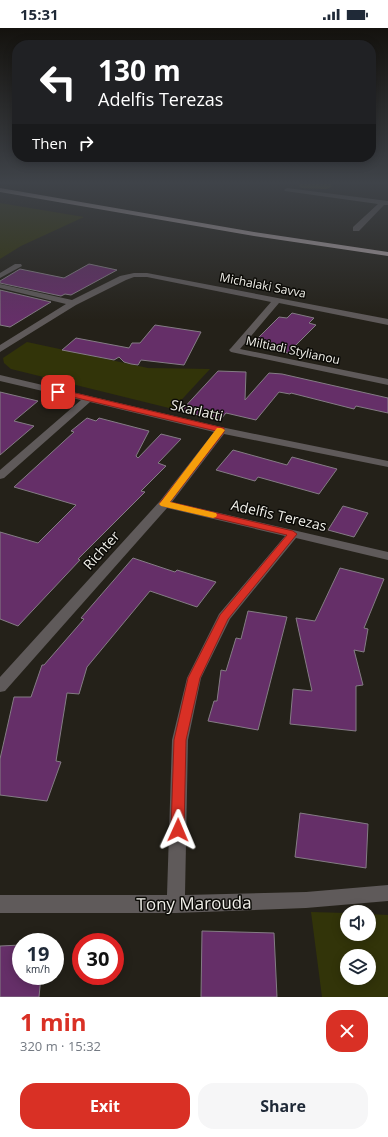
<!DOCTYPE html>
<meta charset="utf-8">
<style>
body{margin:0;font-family:"Open Sans",sans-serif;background:#f6f6f7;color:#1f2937;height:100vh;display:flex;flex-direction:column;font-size:15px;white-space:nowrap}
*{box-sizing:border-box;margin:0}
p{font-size:13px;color:#747a83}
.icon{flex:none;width:22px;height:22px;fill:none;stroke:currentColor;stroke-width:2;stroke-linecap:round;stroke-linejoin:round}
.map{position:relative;height:969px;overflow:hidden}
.sheet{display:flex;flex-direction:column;background:#fff;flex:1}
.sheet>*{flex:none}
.guide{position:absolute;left:12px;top:12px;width:364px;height:122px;border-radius:16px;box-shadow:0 2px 10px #0003;background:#202124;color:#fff;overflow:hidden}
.tools{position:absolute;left:340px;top:877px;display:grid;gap:8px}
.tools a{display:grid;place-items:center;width:36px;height:36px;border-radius:50%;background:#fff;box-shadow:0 2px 10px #0003;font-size:20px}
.speed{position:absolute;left:12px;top:905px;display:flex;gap:8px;font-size:20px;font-weight:700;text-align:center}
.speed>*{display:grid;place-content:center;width:52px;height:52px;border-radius:50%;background:#fff;box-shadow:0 2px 10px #0003;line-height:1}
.speed small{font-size:10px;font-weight:400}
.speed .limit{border:6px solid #d22;background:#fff;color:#111}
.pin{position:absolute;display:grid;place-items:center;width:34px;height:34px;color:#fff;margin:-17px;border-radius:8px;box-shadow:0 2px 6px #0006}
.me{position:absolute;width:44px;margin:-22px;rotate:1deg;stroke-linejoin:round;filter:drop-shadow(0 0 3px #0008)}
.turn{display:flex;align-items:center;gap:14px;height:84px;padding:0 20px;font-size:18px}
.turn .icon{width:52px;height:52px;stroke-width:2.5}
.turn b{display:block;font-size:28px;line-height:34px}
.then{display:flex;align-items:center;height:38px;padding:0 20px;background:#0003;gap:8px;font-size:15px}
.round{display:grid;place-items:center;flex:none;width:42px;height:42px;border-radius:16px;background:#f6f6f7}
.head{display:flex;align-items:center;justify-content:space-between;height:68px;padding:0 20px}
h1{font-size:24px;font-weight:700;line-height:30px;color:#d93025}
.button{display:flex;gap:8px;margin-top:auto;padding:8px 20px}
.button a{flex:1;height:46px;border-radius:16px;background:#d93025;color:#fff;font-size:16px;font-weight:700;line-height:46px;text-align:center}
.button a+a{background:#f6f6f7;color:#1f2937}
.status{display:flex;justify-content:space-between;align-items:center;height:28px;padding:0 20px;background:#fff;direction:ltr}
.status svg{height:11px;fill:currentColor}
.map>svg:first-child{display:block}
.green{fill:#323409;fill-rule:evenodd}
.forest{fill:#4d5007}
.building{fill:#652f68;stroke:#847c84}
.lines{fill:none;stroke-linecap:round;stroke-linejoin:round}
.minor{fill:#5f5a5a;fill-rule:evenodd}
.highway{fill:#b5a8aa;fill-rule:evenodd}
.route{fill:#d93025;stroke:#8d1f18}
.slow{fill:#f59e0b}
.labels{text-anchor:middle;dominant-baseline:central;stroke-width:3;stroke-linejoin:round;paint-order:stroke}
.far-street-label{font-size:12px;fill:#f1f0ea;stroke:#0c0b07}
.street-label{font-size:14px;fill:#f1f0ea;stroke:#0c0b07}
.near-street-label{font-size:17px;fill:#f1f0ea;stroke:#0c0b07}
</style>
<div class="status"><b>15:31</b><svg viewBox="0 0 49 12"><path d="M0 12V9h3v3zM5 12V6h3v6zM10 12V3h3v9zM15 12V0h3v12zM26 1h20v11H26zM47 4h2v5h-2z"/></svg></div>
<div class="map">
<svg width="388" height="969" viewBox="0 0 388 969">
<rect width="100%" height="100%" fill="#242119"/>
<g class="green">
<polygon points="0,175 84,189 21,218 0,231"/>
<polygon points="27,314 148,340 210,341 173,381 11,341 4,335 3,330"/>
<path d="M311 884 347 885V906H369V886L388 887V969H322ZM347 928H369V950H347Z"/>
</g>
<polygon class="forest" points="298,156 332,156 330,160 326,161 301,160"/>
<g class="building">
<polygon points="89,236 117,242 71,267 65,266 61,268 0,255 0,253 20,241 64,250"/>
<polygon points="0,262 51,274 10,299 0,297"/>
<polygon points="292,285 314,290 309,295 316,297 288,325 251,317 279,289 287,290"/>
<polygon points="155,297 201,304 184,337 141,332 138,337 131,336 124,334 119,329 114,332 62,322 76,310 129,320 132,315 140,315"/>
<polygon points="218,343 246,344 245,372 269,345 282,346 388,370 388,385 356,378 354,381 291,365 290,366 279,364 256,392 226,385 220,392 181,383"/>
<polygon points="0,364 38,373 14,393 34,398 0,427"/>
<polygon points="87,390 96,393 99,390 149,403 136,428 138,430 161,406 181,411 158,435 166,438 141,463 145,464 78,531 80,532 18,598 0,591 0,504 38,515 76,477 14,459 74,404 71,403"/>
<polygon points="233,422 287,437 292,429 337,441 319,466 258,449 255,453 216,442"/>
<polygon points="343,478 368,485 354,509 328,502"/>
<polygon points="133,530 175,544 177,542 216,554 197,579 150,563 87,639 79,666 67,665 56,733 61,734 47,773 0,767 0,731 14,669 31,669 42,637 44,637 84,591 81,590"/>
<polygon points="340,540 384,551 364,600 368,601 364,624 354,622 363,657 356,658 356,703 290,696 293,661 312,663 296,590 315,593"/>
<polygon points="248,583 287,589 258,702 208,693 214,673 217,673 221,642 226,643 236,610 241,611"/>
<polygon points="300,785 368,796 366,840 295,829"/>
<polygon points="202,903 274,905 277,969 201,969"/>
<polygon points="21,917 21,948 41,948 39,969 0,969 0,918"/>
</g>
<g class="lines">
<g class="minor">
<polygon points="287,160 388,173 388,177 384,177 359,203 353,203 353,199 378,176 285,163 284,162"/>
<polygon points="15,236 21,236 22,238 0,250 0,245"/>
<polygon points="134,245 147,245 388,291 388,297 279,275 240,321 388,351 388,357 231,324 229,322 231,320 271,274 147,249 134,249 126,252 76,277 0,324 0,317 66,276 0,260 0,256 72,272 120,248"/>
<polygon points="0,347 221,399 388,433 388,439 224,406 172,474 388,524 388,532 296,510 230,591 201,650 188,712 185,867 306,864 388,857 388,873 306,880 176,885 0,885 0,867 167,867 172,712 187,650 219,586 285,508 167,480 5,663 0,664 0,649 160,473 214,404 90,374 4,450 0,451 0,442 81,372 0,353"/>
</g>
<polygon class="highway" points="0,160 254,204 388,224 388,228 254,208 0,164"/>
</g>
<linearGradient id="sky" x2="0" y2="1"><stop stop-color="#14120e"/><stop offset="0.53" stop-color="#3f4349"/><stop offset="1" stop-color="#3f4349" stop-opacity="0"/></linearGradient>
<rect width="388" height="292" fill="url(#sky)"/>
<polygon class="route" points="58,361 224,400 224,404 170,474 293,503 297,506 228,591 200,650 186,712 184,802 182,806 178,807 173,806 171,802 174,712 188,650 220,587 287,507 164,478 159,476 216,403 56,365 56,362"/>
<polygon class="slow" points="217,400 221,400 225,402 170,474 216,485 217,487 216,489 213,490 161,478 159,476 161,474"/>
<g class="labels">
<g class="far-street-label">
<text transform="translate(263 257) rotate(11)">Michalaki Savva</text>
<text transform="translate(293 322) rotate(12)">Miltiadi Stylianou</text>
</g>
<g class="street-label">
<text transform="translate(197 382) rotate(13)">Skarlatti</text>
<text transform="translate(279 487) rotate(13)">Adelfis Terezas</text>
<text transform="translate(101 522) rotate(-48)">Richter</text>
</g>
<g class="near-street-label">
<text transform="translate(194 875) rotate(-1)">Tony Marouda</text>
</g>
</g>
</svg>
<div class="tools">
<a><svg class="icon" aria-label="sound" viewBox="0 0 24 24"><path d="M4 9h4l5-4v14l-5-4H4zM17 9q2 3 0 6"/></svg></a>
<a><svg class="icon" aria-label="layers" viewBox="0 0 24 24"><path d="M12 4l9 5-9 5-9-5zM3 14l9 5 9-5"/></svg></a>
</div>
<div class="speed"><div>19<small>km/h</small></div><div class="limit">30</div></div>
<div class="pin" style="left:58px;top:364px;background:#d93025"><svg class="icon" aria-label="arrive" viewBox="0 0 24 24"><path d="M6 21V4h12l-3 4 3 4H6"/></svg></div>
<svg class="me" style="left:178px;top:802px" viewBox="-20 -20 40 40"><path d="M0-17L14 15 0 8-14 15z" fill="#d93025" stroke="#fff" stroke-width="4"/></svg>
<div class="guide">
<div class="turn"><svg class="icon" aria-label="left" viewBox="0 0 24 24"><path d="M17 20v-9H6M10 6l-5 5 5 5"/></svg><div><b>130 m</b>Adelfis Terezas</div></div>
<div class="then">Then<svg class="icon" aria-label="right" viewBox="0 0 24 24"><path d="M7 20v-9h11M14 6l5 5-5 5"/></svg></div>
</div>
</div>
<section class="sheet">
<div class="head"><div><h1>1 min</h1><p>320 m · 15:32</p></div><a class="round" style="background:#d93025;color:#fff"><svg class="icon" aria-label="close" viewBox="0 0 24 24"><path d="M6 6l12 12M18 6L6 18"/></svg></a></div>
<div class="button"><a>Exit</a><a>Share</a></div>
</section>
